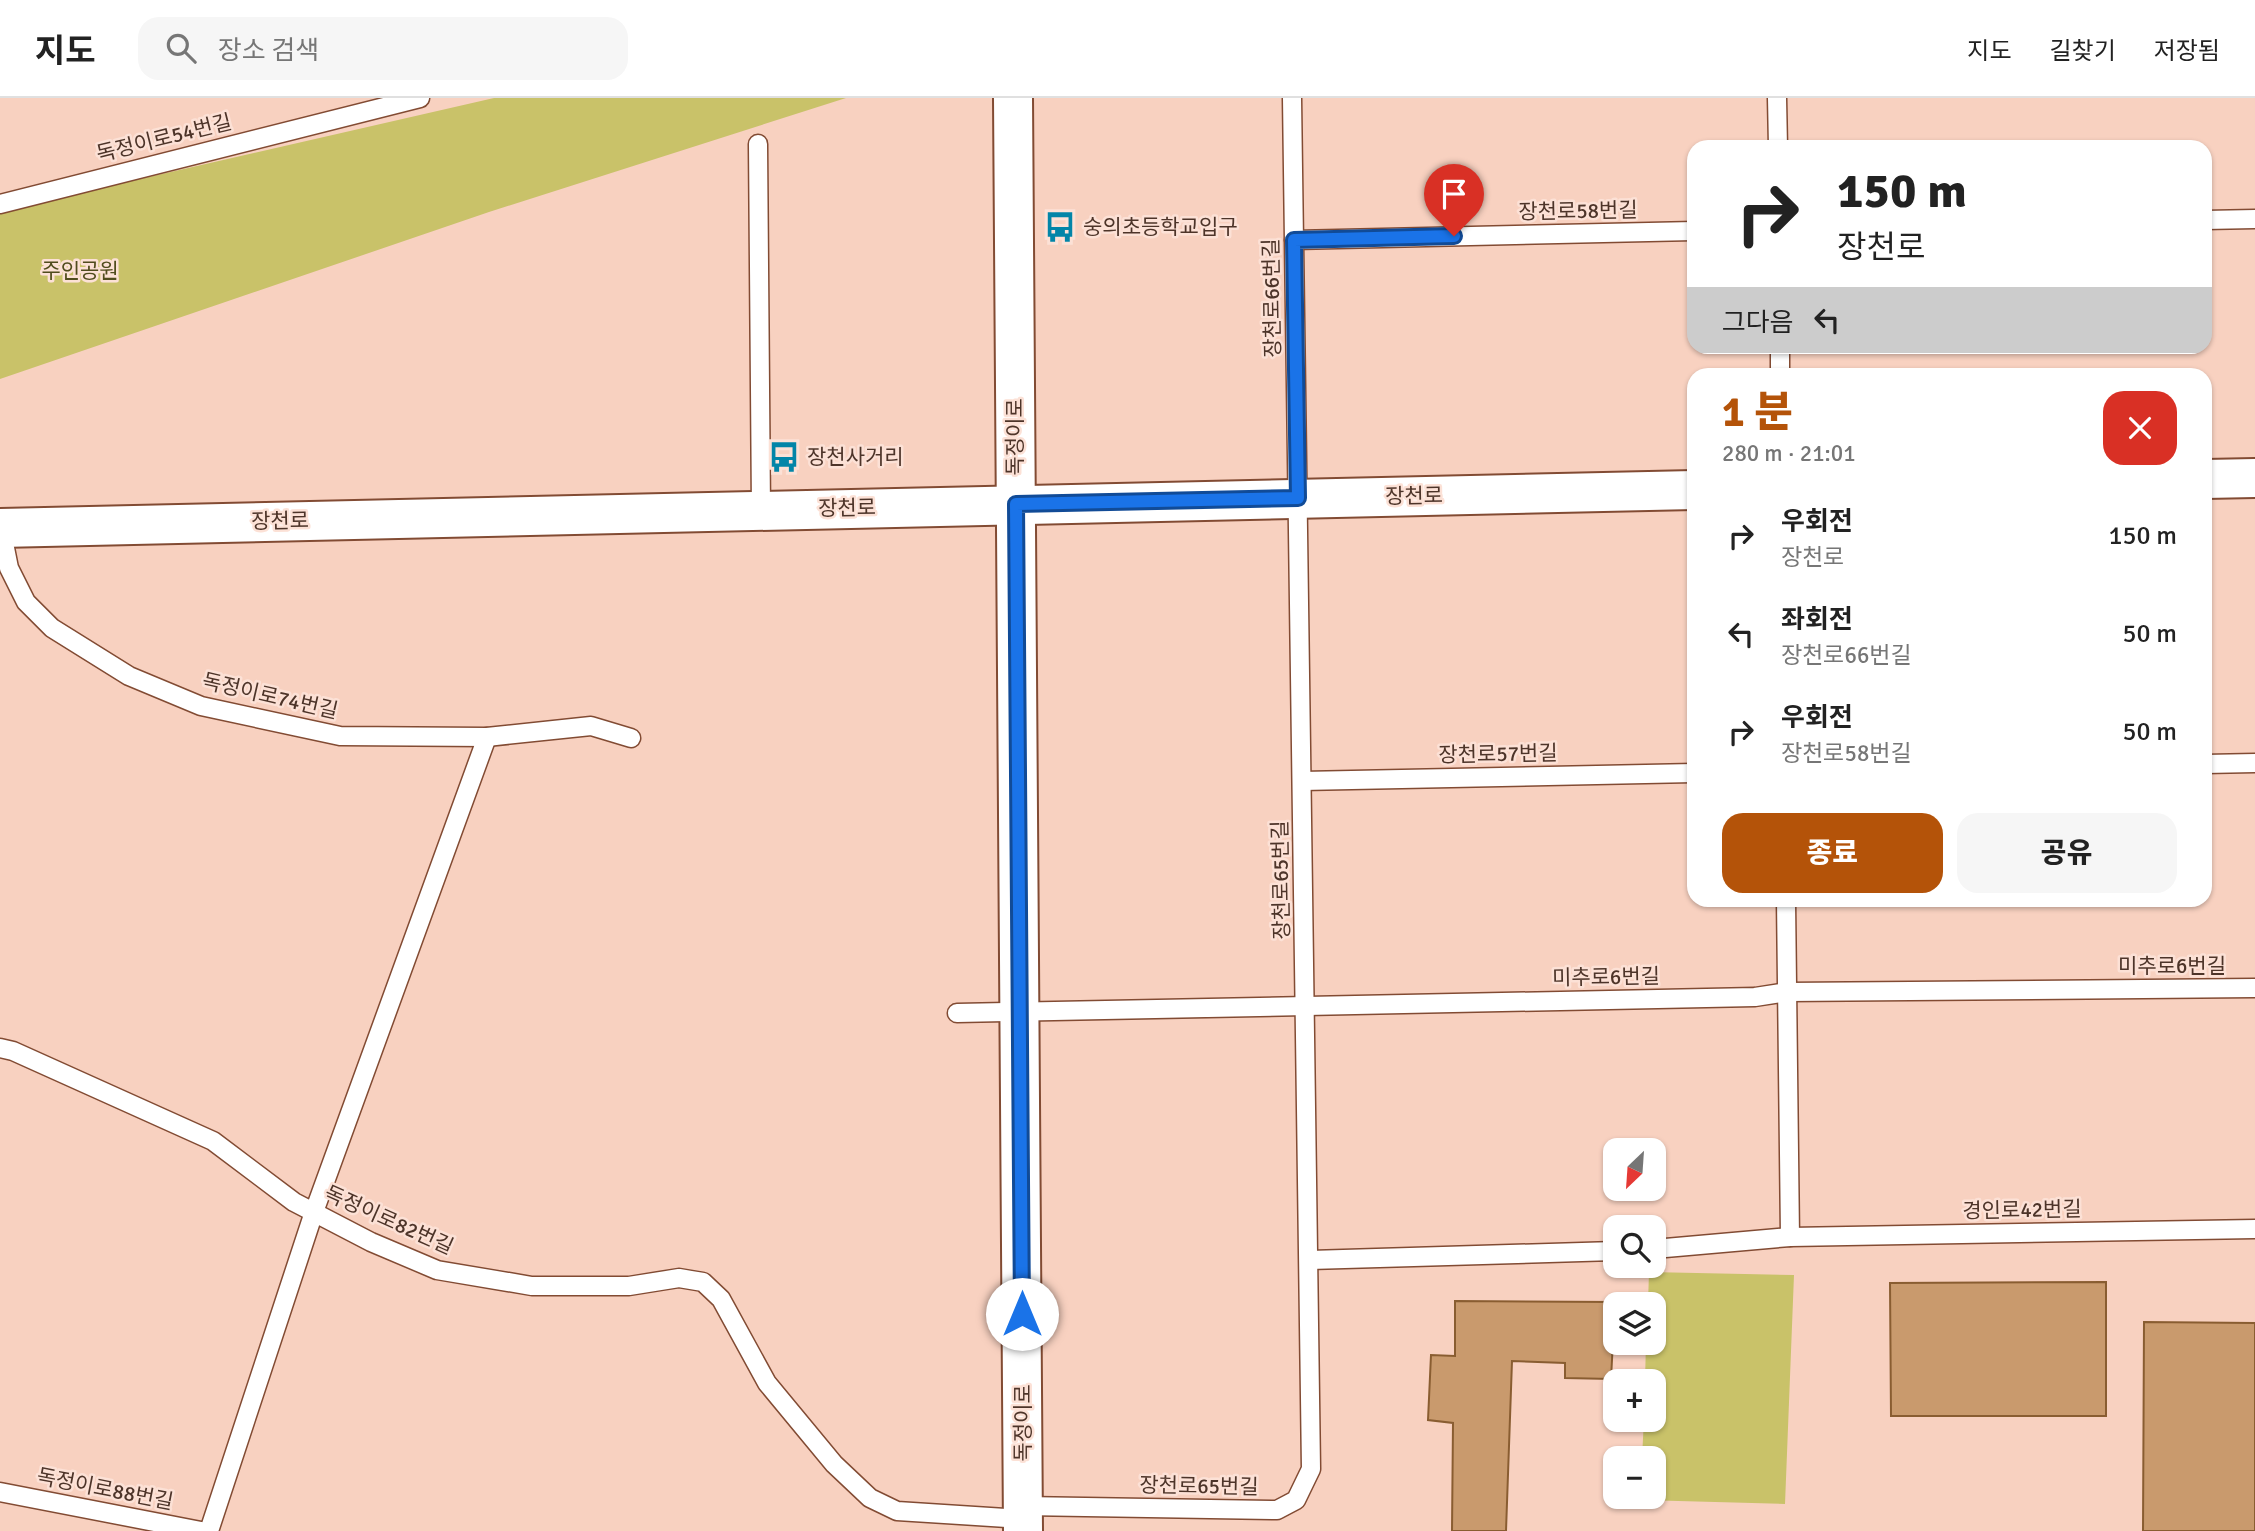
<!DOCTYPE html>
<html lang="ko">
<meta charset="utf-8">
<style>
body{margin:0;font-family:Signika,"Noto Sans KR",sans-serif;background:#f6f6f6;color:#222;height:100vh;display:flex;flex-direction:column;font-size:26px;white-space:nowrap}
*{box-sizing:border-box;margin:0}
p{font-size:23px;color:#767676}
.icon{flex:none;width:38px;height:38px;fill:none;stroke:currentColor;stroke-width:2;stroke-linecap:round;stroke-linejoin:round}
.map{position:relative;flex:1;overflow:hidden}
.side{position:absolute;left:1687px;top:270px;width:525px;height:539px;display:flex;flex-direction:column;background:#fff;border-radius:21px;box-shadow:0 2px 5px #0004}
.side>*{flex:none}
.banner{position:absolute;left:1687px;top:42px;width:525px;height:214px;border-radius:21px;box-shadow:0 2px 5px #0004;background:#fff;color:#222;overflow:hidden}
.needle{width:46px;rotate:205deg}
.fabs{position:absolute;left:1603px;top:1040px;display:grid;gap:14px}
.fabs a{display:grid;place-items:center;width:63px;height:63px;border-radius:14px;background:#fff;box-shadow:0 2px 5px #0004;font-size:35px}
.pin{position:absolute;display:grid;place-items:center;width:60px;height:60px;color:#fff;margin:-72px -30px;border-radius:50% 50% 50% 0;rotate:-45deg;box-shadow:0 0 7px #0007}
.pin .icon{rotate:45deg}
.me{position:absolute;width:77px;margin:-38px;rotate:0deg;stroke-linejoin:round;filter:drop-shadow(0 0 5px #0008)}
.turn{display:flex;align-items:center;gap:24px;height:147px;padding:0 35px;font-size:32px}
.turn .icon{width:91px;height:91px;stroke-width:2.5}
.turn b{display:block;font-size:49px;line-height:60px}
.then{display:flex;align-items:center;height:66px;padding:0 35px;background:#0003;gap:14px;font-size:26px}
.round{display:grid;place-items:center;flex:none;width:74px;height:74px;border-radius:21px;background:#f6f6f6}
.summary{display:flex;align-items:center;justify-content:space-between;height:119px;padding:0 35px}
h1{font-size:42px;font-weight:800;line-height:52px;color:#b45309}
.action{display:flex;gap:14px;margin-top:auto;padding:14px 35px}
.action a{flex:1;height:80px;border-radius:21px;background:#b45309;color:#fff;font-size:28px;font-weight:800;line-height:80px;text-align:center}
.action a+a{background:#f6f6f6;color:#222}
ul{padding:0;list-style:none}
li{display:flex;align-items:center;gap:21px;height:98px;padding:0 35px}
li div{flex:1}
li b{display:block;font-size:26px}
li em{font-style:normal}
header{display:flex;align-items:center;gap:42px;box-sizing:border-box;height:98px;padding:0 35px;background:#fff;border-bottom:2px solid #e0e0e0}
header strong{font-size:33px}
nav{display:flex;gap:38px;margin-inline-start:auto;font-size:24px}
.search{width:490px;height:63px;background:#f6f6f6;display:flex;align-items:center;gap:18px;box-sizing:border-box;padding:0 24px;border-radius:21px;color:#767676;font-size:26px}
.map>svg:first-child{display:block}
.green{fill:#c9c269}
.building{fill:#c99a6d;stroke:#895d31;stroke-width:2}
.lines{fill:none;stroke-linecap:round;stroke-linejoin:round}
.service-casing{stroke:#824b33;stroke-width:21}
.tertiary-casing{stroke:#824b33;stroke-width:42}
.service{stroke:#fff;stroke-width:18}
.tertiary{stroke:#fff;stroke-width:38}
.route-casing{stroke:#114b97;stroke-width:18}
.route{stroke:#1a73e8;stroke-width:12}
.labels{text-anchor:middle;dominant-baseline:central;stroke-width:5;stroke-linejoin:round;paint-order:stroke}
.street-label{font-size:21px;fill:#4d3429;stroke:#fce1d6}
.poi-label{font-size:21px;fill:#4d3429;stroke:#fce1d6;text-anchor:start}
.park-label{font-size:21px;fill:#504c1d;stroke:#fce1d6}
</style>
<header>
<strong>지도</strong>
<div class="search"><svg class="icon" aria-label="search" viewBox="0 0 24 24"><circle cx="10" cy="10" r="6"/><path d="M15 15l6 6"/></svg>장소 검색</div>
<nav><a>지도</a><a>길찾기</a><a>저장됨</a></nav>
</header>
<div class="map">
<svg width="2255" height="1433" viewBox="0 0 2255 1433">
<rect width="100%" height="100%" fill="#f8d1c0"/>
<g class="green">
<polygon points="494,0 846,0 489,114 0,281 0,113"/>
<polygon points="1649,1174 1794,1177 1785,1406 1641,1402 1641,1398 1654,1398 1654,1360 1642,1360 1644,1321 1654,1321 1654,1283 1645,1283 1646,1244 1654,1244 1654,1206 1648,1206"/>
</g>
<g class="building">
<polygon points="2106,1184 2106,1318 1891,1318 1890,1185"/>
<polygon points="1455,1203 1615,1204 1611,1281 1565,1280 1565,1265 1512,1263 1506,1433 1452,1433 1453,1325 1428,1322 1431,1257 1455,1258"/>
<polygon points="2144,1224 2255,1225 2255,1433 2143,1433"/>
</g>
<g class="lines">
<defs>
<g id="service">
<polyline points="1777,0 1778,49"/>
<polyline points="758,46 761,412"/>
<polyline points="0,106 420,0"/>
<polyline points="2205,122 2255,121"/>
<polyline points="1294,142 1694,133"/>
<polyline points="1780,248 1780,276"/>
<polyline points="1,430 9,470 26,504 52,530 129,578 201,608 340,638 487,639 591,628 631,640"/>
<polyline points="2205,666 2255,665"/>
<polyline points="1302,683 1694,675"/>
<polyline points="1786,802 1790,1139"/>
<polyline points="957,915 1755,899 1787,894 2255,890"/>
<polyline points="0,950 13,953 213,1043 294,1104 371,1144 437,1172 532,1188 629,1188 679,1180 703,1184 721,1201 767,1285 834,1366 870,1400 897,1413 1023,1421"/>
<polyline points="1654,1151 1790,1139 2255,1131"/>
<polyline points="1310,1162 1615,1153"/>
<polyline points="0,1394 201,1433"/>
<polyline points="1023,1408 1277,1412 1296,1402 1311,1371 1292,0"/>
<polyline points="209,1433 314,1114 487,639"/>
</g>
<g id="tertiary">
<polyline points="1013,0 1023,1433"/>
<polyline points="2205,381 2255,380"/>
<polyline points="0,430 1694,392"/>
</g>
</defs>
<use href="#service" class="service-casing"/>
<use href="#tertiary" class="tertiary-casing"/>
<use href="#service" class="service"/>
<use href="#tertiary" class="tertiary"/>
</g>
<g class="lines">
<defs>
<polyline id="route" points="1022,1216 1016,406 1298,400 1294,142 1454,138"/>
</defs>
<use href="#route" class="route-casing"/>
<use href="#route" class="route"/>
</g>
<defs>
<symbol id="bus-bare" viewBox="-9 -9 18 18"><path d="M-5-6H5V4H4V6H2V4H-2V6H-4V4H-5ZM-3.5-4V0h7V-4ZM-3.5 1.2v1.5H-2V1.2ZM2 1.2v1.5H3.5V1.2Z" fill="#0285a8" stroke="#fce1d6" stroke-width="2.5" paint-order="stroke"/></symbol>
</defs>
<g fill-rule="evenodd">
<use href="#bus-bare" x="1038" y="107" width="44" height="44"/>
<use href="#bus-bare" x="762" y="337" width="44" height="44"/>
</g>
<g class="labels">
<g class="street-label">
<text transform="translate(164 40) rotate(-14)">독정이로54번길</text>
<text transform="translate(1578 113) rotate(-1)">장천로58번길</text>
<text transform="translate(1272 200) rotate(-91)">장천로66번길</text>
<text transform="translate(1015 339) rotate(-90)">독정이로</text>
<text transform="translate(1414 398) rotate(-1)">장천로</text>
<text transform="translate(847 410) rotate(-1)">장천로</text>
<text transform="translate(280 423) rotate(-1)">장천로</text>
<text transform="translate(270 598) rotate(13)">독정이로74번길</text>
<text transform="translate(1498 656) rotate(-1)">장천로57번길</text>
<text transform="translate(1281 782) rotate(-91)">장천로65번길</text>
<text x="2172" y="868">미추로6번길</text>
<text transform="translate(1606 879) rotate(-1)">미추로6번길</text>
<text transform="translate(2022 1112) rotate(-1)">경인로42번길</text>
<text transform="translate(389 1122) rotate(24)">독정이로82번길</text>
<text transform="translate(1023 1325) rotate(-90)">독정이로</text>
<text transform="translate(1199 1388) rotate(1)">장천로65번길</text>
<text transform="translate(105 1391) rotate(11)">독정이로88번길</text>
</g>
<g class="poi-label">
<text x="1083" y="129">숭의초등학교입구</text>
<text x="807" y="359">장천사거리</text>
</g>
<g class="park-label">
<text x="80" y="173">주인공원</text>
</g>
</g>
</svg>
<div class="fabs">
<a><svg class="needle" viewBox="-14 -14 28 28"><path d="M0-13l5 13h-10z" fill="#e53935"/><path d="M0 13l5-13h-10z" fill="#767676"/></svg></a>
<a><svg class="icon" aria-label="search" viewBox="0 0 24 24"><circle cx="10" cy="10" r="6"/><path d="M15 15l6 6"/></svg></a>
<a><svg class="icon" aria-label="layers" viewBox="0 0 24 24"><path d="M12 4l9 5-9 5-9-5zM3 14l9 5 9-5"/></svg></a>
<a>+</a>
<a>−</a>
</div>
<div class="pin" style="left:1454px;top:138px;background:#d93025"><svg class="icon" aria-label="arrive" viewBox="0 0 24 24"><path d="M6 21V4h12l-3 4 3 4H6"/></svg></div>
<svg class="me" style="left:1022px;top:1216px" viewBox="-20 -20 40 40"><circle r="19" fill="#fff"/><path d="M0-13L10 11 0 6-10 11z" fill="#1a73e8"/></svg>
<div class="banner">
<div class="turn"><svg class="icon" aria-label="right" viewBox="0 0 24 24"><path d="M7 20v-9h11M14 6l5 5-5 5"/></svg><div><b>150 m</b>장천로</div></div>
<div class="then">그다음<svg class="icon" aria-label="left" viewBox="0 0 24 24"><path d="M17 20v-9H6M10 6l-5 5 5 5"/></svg></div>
</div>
<section class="side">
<div class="summary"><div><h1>1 분</h1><p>280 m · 21:01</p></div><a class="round" style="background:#d93025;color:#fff"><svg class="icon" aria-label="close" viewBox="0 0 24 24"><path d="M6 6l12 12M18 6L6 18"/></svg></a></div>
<ul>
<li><svg class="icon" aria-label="right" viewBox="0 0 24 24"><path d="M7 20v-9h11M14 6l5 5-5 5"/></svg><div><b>우회전</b><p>장천로</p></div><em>150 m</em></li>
<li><svg class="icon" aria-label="left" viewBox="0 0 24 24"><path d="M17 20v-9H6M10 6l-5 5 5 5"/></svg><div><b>좌회전</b><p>장천로66번길</p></div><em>50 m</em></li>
<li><svg class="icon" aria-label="right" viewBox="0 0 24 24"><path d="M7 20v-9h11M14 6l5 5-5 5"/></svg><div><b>우회전</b><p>장천로58번길</p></div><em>50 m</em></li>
</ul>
<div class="action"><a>종료</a><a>공유</a></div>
</section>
</div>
